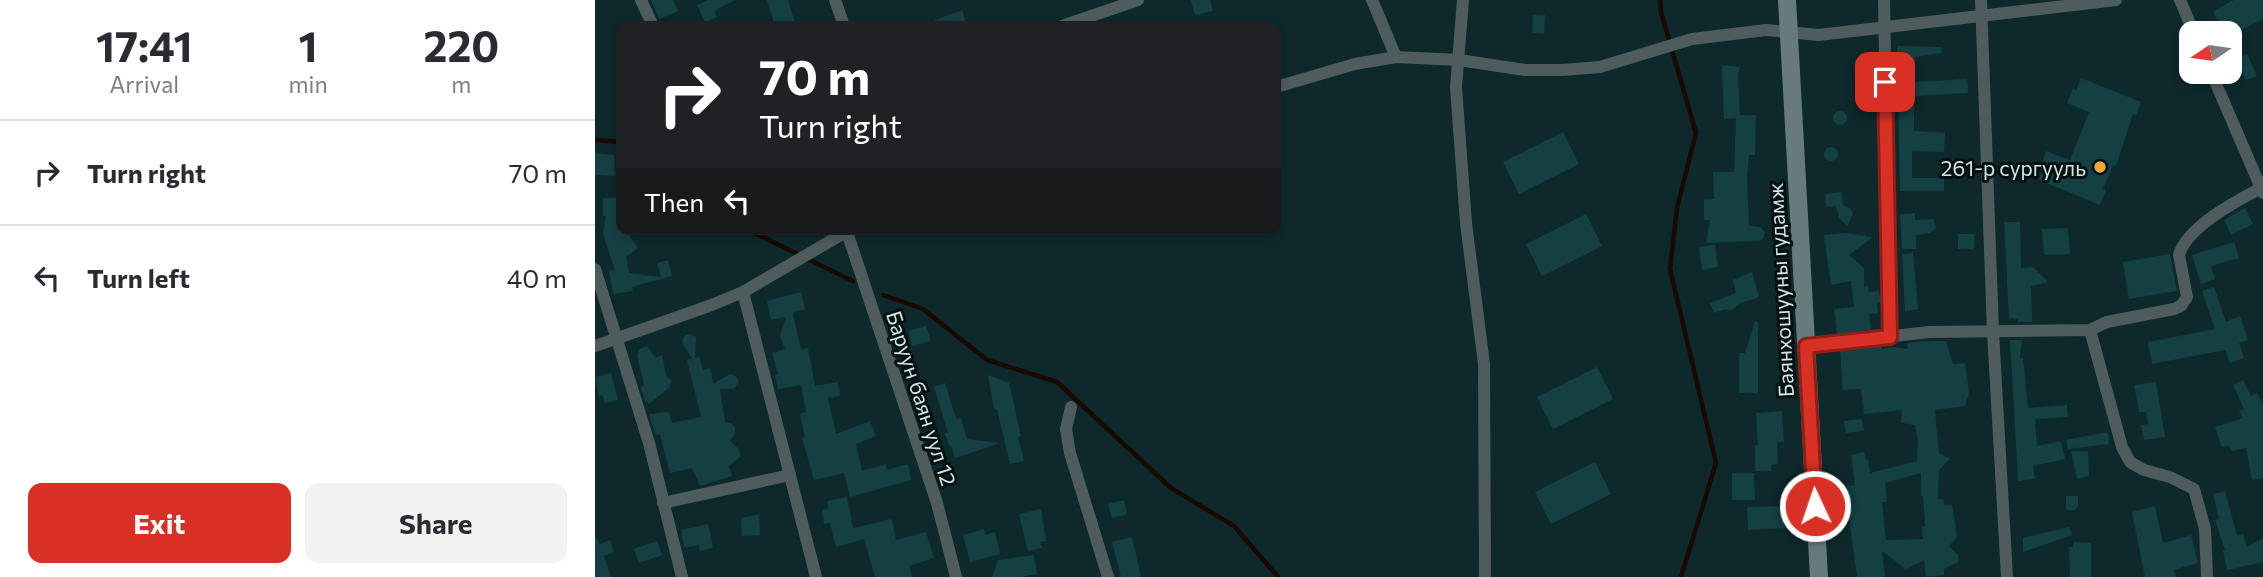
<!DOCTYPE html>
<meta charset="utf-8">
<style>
body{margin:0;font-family:Commissioner,sans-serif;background:#f2f2f3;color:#2b2b33;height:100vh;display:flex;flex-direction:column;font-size:26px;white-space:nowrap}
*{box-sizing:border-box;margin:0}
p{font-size:23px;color:#7c7c81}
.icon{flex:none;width:38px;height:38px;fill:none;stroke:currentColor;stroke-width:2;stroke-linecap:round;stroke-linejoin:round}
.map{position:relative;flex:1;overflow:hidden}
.side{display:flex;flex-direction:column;background:#fff;width:595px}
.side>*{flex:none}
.hud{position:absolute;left:21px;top:21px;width:665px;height:214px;border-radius:14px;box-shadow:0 4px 10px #0003;background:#202124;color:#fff;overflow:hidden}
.needle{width:46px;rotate:257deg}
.buttons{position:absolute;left:1584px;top:21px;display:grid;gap:14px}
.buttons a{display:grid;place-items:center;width:63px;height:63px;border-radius:14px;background:#fff;box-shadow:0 4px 10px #0003;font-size:35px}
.pin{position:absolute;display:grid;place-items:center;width:60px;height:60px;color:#fff;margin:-30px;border-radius:14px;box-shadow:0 4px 10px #0006}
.me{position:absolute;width:77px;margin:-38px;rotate:357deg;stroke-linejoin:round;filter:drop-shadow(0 0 5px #0008)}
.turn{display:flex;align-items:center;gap:24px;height:147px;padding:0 28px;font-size:32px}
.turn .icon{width:91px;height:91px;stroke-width:2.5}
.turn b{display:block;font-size:49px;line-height:60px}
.then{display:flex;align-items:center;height:66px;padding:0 28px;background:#0003;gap:14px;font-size:26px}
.eta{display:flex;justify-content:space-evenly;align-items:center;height:119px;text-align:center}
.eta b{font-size:42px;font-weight:700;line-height:49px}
.action{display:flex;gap:14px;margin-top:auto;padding:14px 28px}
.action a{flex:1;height:80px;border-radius:14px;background:#d93025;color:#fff;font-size:28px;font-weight:700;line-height:80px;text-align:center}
.action a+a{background:#f2f2f3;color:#2b2b33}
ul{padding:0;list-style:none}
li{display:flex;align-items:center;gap:21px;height:105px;padding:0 28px;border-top:2px solid #e1e1e2}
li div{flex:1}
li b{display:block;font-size:26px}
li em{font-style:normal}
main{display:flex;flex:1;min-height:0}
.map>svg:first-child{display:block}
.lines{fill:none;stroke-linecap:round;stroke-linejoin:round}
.stream{stroke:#190900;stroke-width:4.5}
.building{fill:#144044;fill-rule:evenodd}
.minor{stroke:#4f5c5d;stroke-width:12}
.secondary{stroke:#677b7c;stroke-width:18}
.route-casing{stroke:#8d1f18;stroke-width:18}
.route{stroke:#d93025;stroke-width:12}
.poi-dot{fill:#eea83c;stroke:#051011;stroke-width:2.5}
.labels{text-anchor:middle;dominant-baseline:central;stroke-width:6;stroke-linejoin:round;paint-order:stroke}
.poi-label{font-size:21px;fill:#d5e5e7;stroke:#051011;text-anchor:end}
.street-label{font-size:21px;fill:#d5e5e7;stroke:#051011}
</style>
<main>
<section class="side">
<div class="eta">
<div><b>17:41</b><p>Arrival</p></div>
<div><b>1</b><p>min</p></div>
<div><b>220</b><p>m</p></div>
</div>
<ul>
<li><svg class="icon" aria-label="right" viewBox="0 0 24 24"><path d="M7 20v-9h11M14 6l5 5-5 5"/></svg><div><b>Turn right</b></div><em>70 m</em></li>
<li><svg class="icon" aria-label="left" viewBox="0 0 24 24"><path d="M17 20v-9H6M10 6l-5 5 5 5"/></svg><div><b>Turn left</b></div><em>40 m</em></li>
</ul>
<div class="action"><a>Exit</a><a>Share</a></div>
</section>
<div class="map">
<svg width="1668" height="577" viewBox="0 0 1668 577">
<rect width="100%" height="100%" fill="#0d292c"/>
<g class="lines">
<g class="stream">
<polyline points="1065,0 1066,12 1101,133 1082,208 1075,269 1121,463 1086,577"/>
<polyline points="0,140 26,142"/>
<polyline points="151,229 258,281"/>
<polyline points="288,295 328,309 392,360 462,382 576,488 639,526 683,577"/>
</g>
</g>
<g class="building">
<polygon points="56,0 78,0 83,11 64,19"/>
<polygon points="113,0 140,0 119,11 122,17 110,22 102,5"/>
<polygon points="172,0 193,0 201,26 180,26"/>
<polygon points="596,0 615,0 618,11 600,15"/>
<polygon points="1639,0 1668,0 1668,19 1640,33 1629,33 1618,11"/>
<polygon points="367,10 372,26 328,26 327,25"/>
<polygon points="938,15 950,15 949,34 937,33"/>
<polygon points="1302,46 1346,47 1347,53 1320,57 1320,82 1372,79 1373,93 1319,96 1319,131 1350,133 1349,152 1317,151 1317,178 1349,178 1349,191 1305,191"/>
<polygon points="1652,54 1662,76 1651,80 1641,59"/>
<polygon points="1127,65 1145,67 1143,75 1145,115 1161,115 1160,155 1154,155 1152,177 1154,226 1165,227 1170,232 1168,239 1164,241 1111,243 1115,220 1109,220 1109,199 1119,199 1118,172 1139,172 1141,118 1129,119"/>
<polygon points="1486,78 1546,102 1541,115 1538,114 1521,166 1518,165 1508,189 1511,190 1505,205 1444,180 1448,167 1446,166 1451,151 1475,160 1494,112 1472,103 1478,88 1481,90"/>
<circle cx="1245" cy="118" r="7"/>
<polygon points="968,132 984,164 924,194 908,162"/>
<circle cx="1236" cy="154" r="7"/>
<polygon points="0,153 19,155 20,176 0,175"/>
<polygon points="1246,192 1248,205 1256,209 1258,214 1252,227 1244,217 1241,206 1231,207 1230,194"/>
<polygon points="26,197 26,229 30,229 43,248 31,257 34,273 66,277 62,263 73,260 77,276 37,287 38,291 18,294 14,271 20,270 8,234 11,216 8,216 8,198"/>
<polygon points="1650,208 1658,224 1636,235 1629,220"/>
<polygon points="1320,213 1320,220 1338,219 1341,228 1335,233 1321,235 1321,249 1307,249 1305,214"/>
<polygon points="991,214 1007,246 947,276 931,244"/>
<polygon points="1409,222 1425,222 1426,268 1438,267 1453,282 1436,286 1437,322 1423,322 1423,319 1414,318"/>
<polygon points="1473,228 1475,254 1449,255 1447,229"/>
<polygon points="1250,233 1278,237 1254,255 1269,268 1269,287 1273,286 1274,292 1284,291 1286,302 1282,303 1283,313 1274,314 1276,330 1242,334 1239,309 1259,307 1256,281 1236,285 1229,235"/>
<polygon points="1363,234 1380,234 1379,249 1363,249"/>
<polygon points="1639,242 1644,258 1616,266 1620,279 1606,284 1597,255"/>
<polygon points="1120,245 1123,267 1107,270 1104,247"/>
<polygon points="1318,253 1323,309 1310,311 1307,254"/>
<polygon points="1575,254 1582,291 1534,299 1528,262"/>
<polygon points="1157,272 1164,297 1143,304 1137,310 1130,309 1119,313 1115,303 1141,293 1138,280"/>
<polygon points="1619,287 1631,322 1645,316 1653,340 1644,343 1649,358 1635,363 1630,350 1557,364 1553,342 1620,329 1607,291"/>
<polygon points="206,292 210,309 199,312 198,315 206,349 213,348 220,386 243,382 245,396 233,398 241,434 275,421 281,436 261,444 267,471 291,464 292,470 313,464 316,480 255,497 249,473 219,480 207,438 210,437 205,414 211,412 206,385 183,389 180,375 183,374 177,353 190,349 185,336 191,317 176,320 172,301"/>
<polygon points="1160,321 1163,322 1163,393 1144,393 1144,353 1150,353"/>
<polygon points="331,326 336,341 317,346 313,331"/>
<polygon points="94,334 101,337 100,358 104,357 108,370 115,368 118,384 135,374 142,377 144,382 139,389 125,389 130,422 137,424 140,428 140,434 135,441 144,449 145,457 134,466 137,476 105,486 97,468 75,473 65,434 61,435 54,414 74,412 77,423 106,417 92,360 97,358 87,342 89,336"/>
<polygon points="1415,340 1427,340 1425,358 1428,358 1433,408 1472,405 1473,417 1440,419 1442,446 1466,441 1470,459 1438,466 1440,479 1423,481"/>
<path d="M1335 341H1351L1358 364 1370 363 1374 393 1370 406 1340 410 1344 453 1355 459 1344 470 1343 499H1348L1349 505H1357L1362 537 1354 546 1363 555V562L1349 569V575L1331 577 1329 560 1311 569 1287 551 1290 577H1262L1250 486 1260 485 1256 455 1269 452 1271 460H1273L1275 473 1322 461 1323 439 1320 425 1306 423 1307 410 1269 414 1266 389 1248 390 1245 351 1286 346 1287 349 1297 347 1313 349 1312 343ZM1326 473V496H1328L1330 526 1327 527 1328 539 1291 540 1287 502H1292L1290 483Z"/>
<polygon points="52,346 61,358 67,355 71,375 77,381 74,388 54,404 50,401 46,388 49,384 42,356 45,349"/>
<polygon points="1002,367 1018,399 958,429 942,397"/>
<polygon points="16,373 23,400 10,403 7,395 4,396 0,377"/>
<polygon points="393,375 414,383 426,436 423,437 429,461 415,464 402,409 399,409"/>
<polygon points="1648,380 1656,396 1662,393 1668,405 1668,478 1657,480 1651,448 1637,451 1633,445 1627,447 1620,427 1648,418 1644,411 1649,409 1638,385"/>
<polygon points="1561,382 1570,437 1549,440 1546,425 1553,424 1551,412 1544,412 1539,385"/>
<polygon points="350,383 359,412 362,419 366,418 372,439 405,443 360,458 356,445 354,446 350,433 353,433 339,387"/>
<polygon points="1187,411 1189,442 1182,442 1183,464 1176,465 1177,471 1160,471 1160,445 1163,445 1161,413"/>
<polygon points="1267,419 1269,431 1251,433 1249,421"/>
<polygon points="1513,432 1514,444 1473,449 1471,440"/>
<polygon points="1476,451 1493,451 1494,476 1482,479"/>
<polygon points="1000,462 1016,494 956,524 940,492"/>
<polygon points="1137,473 1159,473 1160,500 1137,500"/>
<polygon points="1630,491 1642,536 1648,534 1652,547 1668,538 1668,562 1632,570 1628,551 1630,550 1620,520 1624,519 1618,494"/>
<polygon points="1471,496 1483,496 1483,506 1480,510 1471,510"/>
<polygon points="252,497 258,528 297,519 301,540 331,532 339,558 314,566 317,577 280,577 269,539 241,547 235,523 229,524 227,510 233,509 232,501"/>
<polygon points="529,500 532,514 517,518 513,504"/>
<polygon points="1190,506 1190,528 1153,530 1152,507"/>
<polygon points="1560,506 1568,543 1596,535 1603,563 1579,570 1581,577 1550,577 1537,512"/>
<polygon points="446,509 451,541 445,542 447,548 433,551 424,514"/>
<polygon points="164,514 165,535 147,536 146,518"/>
<polygon points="113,524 118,548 105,551 104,545 89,548 86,530"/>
<polygon points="1474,527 1477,535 1428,552 1428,538"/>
<polygon points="389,529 390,535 400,532 405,554 375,562 368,535"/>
<polygon points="0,535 5,544 15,540 19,552 9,556 16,577 0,577"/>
<polygon points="537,537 546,577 526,577 517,542"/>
<polygon points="62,541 67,555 44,563 39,549"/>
<polygon points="1478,542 1496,543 1496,577 1475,577 1474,547 1478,547"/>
<polygon points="439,555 442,574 425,577 397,577 403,560"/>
</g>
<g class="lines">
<g class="minor">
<polyline points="46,0 58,26"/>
<polyline points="240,0 249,26"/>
<polyline points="777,0 801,57"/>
<polyline points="868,0 861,87 871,223 889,364 890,577"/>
<polyline points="1289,0 1295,337"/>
<polyline points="1386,0 1398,332 1412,577"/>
<polyline points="1585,0 1599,33"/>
<polyline points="467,26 543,0"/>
<polyline points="1616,72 1668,193"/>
<polyline points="681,87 760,64 801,57 864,60 930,70 968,70 1005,67 1097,39 1171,30 1224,35 1521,0"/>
<polyline points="252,232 342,503 361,577"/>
<polyline points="0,269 54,443 87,577"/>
<polyline points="148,292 221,577"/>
<polyline points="1495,330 1527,447 1535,462 1549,470 1575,477 1599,489 1610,529 1612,577"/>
<polyline points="0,346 114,306 148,292 256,229"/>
<path d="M1211 346 1334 332 1495 330 1512 322 1579 309 1586 306 1592 297 1584 255C1592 227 1641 201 1666 188"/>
<polyline points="476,407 471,429 475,453 513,577"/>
<polyline points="68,503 195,475"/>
</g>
<polyline class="secondary" points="1192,0 1224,577"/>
</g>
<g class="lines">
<defs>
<polyline id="route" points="1220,506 1211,346 1295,337 1290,82"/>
</defs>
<use href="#route" class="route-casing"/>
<use href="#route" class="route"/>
</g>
<circle class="poi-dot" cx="1505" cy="167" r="7"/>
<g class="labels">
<g class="poi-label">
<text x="1491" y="167">261-р сургууль</text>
</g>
<g class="street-label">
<text transform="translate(1185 290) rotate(-93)">Баянхошууны гудамж</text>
<text transform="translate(327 398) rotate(72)">Баруун баян уул 12</text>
</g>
</g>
</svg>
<div class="buttons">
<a><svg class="needle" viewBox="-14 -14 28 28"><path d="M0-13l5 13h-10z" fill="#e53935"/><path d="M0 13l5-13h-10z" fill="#7c7c81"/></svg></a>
</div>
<div class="pin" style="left:1290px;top:82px;background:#d93025"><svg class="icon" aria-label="arrive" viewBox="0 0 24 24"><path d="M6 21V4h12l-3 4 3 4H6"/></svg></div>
<svg class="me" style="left:1220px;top:506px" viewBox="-20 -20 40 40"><circle r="17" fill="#d93025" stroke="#fff" stroke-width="3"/><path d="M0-11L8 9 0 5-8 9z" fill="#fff"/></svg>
<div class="hud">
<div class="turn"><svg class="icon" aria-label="right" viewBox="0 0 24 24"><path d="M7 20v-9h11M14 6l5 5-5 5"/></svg><div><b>70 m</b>Turn right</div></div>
<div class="then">Then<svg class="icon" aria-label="left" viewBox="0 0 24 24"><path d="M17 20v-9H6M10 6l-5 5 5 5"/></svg></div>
</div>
</div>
</main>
